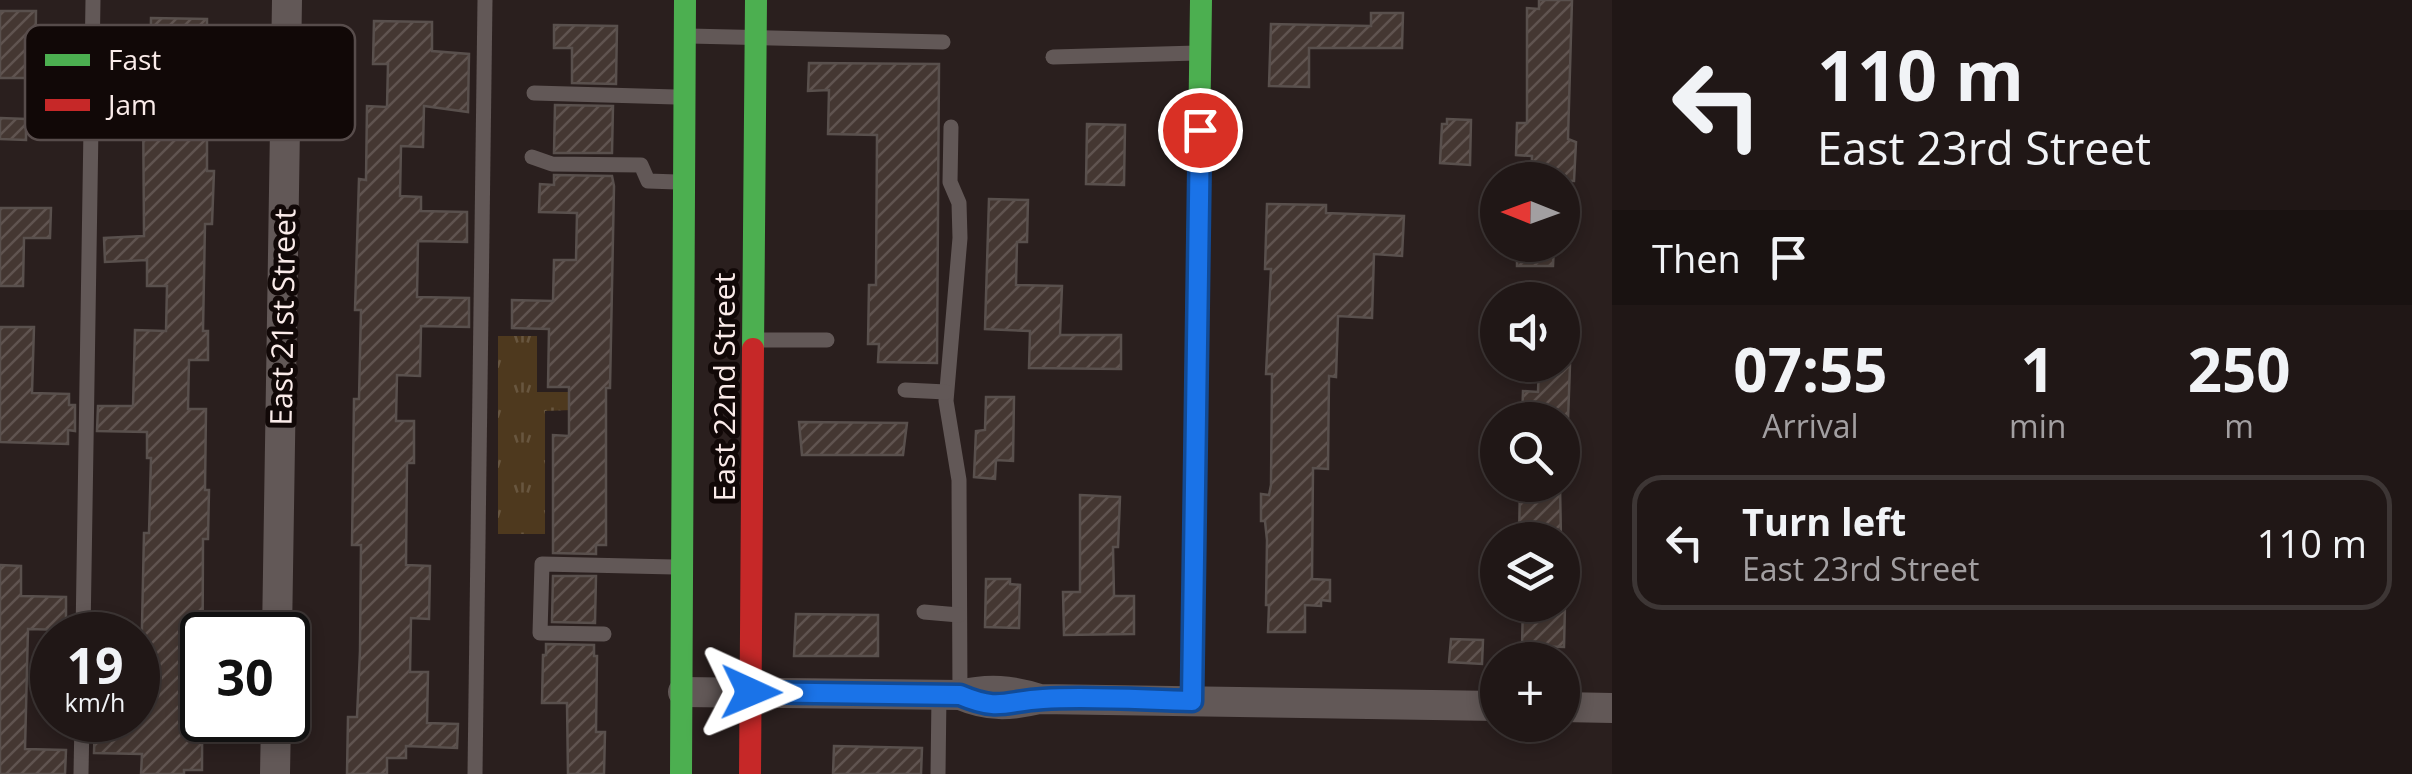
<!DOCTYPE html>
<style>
body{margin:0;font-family:"Open Sans",sans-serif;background:#2d2423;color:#f1f3f6;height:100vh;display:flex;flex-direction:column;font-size:38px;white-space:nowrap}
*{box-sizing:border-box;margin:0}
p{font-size:32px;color:#a29fa1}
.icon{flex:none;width:55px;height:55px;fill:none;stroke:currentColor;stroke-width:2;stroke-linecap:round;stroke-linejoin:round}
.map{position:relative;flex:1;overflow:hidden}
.side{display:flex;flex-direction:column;background:#201716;width:800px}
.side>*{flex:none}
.hud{background:#201716;color:#f1f3f6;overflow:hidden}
.needle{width:65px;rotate:271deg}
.fabs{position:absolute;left:1480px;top:162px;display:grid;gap:20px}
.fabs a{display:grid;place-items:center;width:100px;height:100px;border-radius:50%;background:#201716;box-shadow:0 5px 15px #0003,0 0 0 2px #3d3635;font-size:50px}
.speed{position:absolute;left:30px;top:612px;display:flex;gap:20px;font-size:50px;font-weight:700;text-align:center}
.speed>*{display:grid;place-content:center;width:130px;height:130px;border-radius:50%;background:#201716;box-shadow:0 5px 15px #0003,0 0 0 2px #3d3635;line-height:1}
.speed small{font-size:25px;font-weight:400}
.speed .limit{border:5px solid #111;border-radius:15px;background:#fff;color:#111}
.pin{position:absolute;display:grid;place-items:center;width:85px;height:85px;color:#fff;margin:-42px;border:5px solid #fff;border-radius:50%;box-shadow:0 2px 10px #0007}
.me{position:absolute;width:110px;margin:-55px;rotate:91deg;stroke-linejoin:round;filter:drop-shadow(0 0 8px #0008)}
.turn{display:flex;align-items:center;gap:35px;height:210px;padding:0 40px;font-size:45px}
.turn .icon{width:130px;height:130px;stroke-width:2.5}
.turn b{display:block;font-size:70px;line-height:85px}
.then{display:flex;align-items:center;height:95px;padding:0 40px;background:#0003;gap:20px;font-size:38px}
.eta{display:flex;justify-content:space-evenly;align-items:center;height:170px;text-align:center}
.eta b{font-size:60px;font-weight:700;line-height:70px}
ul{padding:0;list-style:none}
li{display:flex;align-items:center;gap:30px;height:135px;margin:0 20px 15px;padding:0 20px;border:5px solid #3d3635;border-radius:30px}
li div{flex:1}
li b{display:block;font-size:38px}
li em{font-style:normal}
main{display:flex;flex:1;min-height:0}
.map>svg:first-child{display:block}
.grass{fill:url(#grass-tufts)}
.building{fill:url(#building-hatch);stroke:#59504d;stroke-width:2.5}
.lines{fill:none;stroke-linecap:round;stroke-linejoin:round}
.lane{stroke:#625857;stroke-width:15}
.street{stroke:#625857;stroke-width:30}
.fast{stroke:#4caf50;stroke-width:22}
.jam{stroke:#c62828;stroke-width:22}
.route-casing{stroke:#114b97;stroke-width:25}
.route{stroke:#1a73e8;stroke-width:18}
.labels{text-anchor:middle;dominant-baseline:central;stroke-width:10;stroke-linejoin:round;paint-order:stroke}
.street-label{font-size:30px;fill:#faebe9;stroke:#110807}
.key{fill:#110807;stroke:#574c4b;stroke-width:2.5}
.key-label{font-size:28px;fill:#faebe9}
</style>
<main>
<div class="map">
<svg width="1612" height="774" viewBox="0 0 1612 774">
<defs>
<pattern id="grass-tufts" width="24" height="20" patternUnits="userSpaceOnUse" patternTransform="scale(2.5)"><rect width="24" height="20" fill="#4e391e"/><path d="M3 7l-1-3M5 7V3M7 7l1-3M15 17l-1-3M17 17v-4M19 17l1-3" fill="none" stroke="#68563f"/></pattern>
<pattern id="building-hatch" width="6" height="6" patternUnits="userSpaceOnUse" patternTransform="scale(2.5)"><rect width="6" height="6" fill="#443732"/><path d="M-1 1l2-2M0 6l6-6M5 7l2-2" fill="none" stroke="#605450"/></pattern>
</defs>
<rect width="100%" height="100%" fill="#2a1f1e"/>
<polygon class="grass" points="498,336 537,336 537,392 572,392 572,410 545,411 545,534 498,534"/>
<g class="building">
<polygon points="1539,0 1572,0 1568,139 1576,142 1574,181 1531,179 1532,156 1516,155 1517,123 1527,123 1527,8 1539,9"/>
<polygon points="0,11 36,11 35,78 0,78"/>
<polygon points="1371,13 1403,13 1402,48 1309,48 1309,87 1269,86 1271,24 1371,26"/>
<polygon points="151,18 207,19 207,171 214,171 212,224 205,224 203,331 208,331 208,360 189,360 188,409 206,409 205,490 209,490 208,539 203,539 202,770 184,770 184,774 141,774 142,754 94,753 95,720 138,720 138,672 141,672 144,533 149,533 151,458 147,458 147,432 97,431 98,406 133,406 135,330 166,331 167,286 147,286 147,260 105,262 104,238 144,236 143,93 150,94"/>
<polygon points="374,21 432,22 432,51 469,54 468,112 424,106 423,147 401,146 400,196 421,197 421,211 467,212 467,242 418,241 417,297 469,298 469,327 421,326 420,376 397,375 396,421 414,421 414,463 407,463 406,565 430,566 429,619 411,618 410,672 428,672 427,723 458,724 457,748 406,746 406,758 387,758 387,774 347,774 348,717 357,717 360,651 361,545 352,545 354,399 359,399 361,310 355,310 359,179 366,180 367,106 387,107 388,64 373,64"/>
<polygon points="554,25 617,26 616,84 572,83 572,48 554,48"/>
<polygon points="809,63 939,64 937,363 878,362 879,344 868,344 869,285 876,285 877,135 828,134 829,90 808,91"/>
<polygon points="555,105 613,106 612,153 554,153"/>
<polygon points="0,118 26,119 26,140 0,139"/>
<polygon points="1447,119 1471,120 1470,165 1440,163 1442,124 1447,124"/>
<polygon points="1087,124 1125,125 1124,185 1086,184"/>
<polygon points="554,175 612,176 614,186 610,388 606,388 606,545 596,545 596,554 553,553 553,435 569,436 569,387 548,387 549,329 512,328 512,300 553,301 554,260 576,260 577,213 539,212 540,184 554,185"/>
<polygon points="989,199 1028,200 1027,242 1017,242 1016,285 1062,286 1060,335 1121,335 1121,369 1029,368 1030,331 985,329"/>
<polygon points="1267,204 1326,205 1326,213 1404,216 1402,256 1374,254 1372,318 1338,316 1336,377 1329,376 1328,469 1313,468 1312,579 1330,580 1330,601 1321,600 1321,606 1305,605 1305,632 1268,632 1269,605 1266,605 1267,540 1265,521 1261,521 1261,494 1269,495 1271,485 1272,374 1266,374 1271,269 1265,269"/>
<polygon points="0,208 51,208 50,238 24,238 23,286 0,286"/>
<polygon points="1517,245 1554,245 1553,266 1517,266"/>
<polygon points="0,327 34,327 32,393 69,394 69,405 75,405 75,431 68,430 68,444 0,442"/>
<polygon points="1539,365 1570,365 1568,420 1522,420 1523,391 1538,392"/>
<polygon points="986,397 1014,397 1013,461 996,460 995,479 974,477 976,431 985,430"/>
<polygon points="799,422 907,423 903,455 802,455"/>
<polygon points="1520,485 1560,485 1561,540 1519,540"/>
<polygon points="1080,495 1120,497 1118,547 1113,547 1114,596 1134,596 1134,634 1064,635 1063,592 1080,592"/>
<polygon points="0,565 21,566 21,596 66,597 66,630 28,629 25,749 66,750 65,774 0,774"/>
<polygon points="553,576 596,576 595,623 552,622"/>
<polygon points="986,579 1010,579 1010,584 1020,585 1019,628 985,627"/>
<polygon points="1523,605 1565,605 1564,647 1522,646"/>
<polygon points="796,614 878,615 878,656 794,656"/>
<polygon points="1451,639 1483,640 1482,664 1449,662"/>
<polygon points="546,644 594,645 594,656 597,656 596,732 605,732 604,774 568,774 567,703 542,703 543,655 546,655"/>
<polygon points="834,746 922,748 921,774 833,774"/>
</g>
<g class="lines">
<g class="lane">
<polyline points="689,36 943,42"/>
<polyline points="1053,57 1197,53"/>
<polyline points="534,93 676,97"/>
<polyline points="951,127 950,182 959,203 960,238 946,401 959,480 960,695"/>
<polyline points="532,157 552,164 641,165 648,181 677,182"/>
<polyline points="758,340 827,340"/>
<polyline points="905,390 946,392"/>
<polyline points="924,612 959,615"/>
<polyline points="604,634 540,633 542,564 674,567"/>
<polyline points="83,635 93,0"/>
<polyline points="81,774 82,720"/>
<polyline points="475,774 485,0"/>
<polyline points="938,774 939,695"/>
</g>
<g class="street">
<polyline points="277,635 287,0"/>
<polyline points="683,692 960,695"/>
<path d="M1040 699C1011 690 989 688 960 695 988 707 1010 706 1040 699L1498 706"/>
<polyline points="1562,707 1612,708"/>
<polyline points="275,774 276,720"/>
</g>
<g class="fast">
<polyline points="753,349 756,0"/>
<polyline points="1196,361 1201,0"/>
<polyline points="681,774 685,0"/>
</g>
<g class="jam">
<polyline points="1192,701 1196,361"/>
<polyline points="750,774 753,349"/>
</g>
</g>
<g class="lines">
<defs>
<path id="route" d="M751 692 960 695C1000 712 1005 701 1043 699 1092 696 1143 700 1192 701L1200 130"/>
</defs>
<use href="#route" class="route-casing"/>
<use href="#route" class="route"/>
</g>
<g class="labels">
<g class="street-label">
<text transform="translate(282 317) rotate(-89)">East 21st Street</text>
<text transform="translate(723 387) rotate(-90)">East 22nd Street</text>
</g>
</g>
<rect x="25" y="25" width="330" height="115" rx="15" class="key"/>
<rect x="45" y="54" width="45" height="12" fill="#4caf50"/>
<rect x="45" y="99" width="45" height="12" fill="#c62828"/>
<g class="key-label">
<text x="108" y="70">Fast</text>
<text x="108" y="115">Jam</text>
</g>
</svg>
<div class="fabs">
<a><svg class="needle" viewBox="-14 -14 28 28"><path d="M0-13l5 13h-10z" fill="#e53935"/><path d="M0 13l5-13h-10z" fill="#a29fa1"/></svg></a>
<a><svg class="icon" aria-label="sound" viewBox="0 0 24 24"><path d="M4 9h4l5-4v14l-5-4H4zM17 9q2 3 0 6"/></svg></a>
<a><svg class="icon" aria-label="search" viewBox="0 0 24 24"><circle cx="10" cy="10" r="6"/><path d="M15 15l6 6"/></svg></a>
<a><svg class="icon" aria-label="layers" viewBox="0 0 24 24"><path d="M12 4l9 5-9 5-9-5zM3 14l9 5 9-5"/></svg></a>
<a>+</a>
</div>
<div class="speed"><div>19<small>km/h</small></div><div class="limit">30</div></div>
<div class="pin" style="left:1200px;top:130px;background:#d93025"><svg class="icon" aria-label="arrive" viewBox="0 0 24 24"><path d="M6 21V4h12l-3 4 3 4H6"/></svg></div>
<svg class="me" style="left:751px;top:692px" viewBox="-20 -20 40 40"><path d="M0-17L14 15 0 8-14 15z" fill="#1a73e8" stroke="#fff" stroke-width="4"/></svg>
</div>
<section class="side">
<div class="hud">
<div class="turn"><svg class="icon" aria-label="left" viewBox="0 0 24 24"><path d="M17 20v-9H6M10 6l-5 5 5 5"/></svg><div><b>110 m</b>East 23rd Street</div></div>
<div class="then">Then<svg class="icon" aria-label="arrive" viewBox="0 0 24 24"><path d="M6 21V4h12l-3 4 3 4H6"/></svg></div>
</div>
<div class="eta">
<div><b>07:55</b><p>Arrival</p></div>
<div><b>1</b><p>min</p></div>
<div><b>250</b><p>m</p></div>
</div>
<ul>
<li><svg class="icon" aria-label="left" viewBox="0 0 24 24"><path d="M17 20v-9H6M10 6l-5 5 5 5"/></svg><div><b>Turn left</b><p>East 23rd Street</p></div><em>110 m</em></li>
</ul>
</section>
</main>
